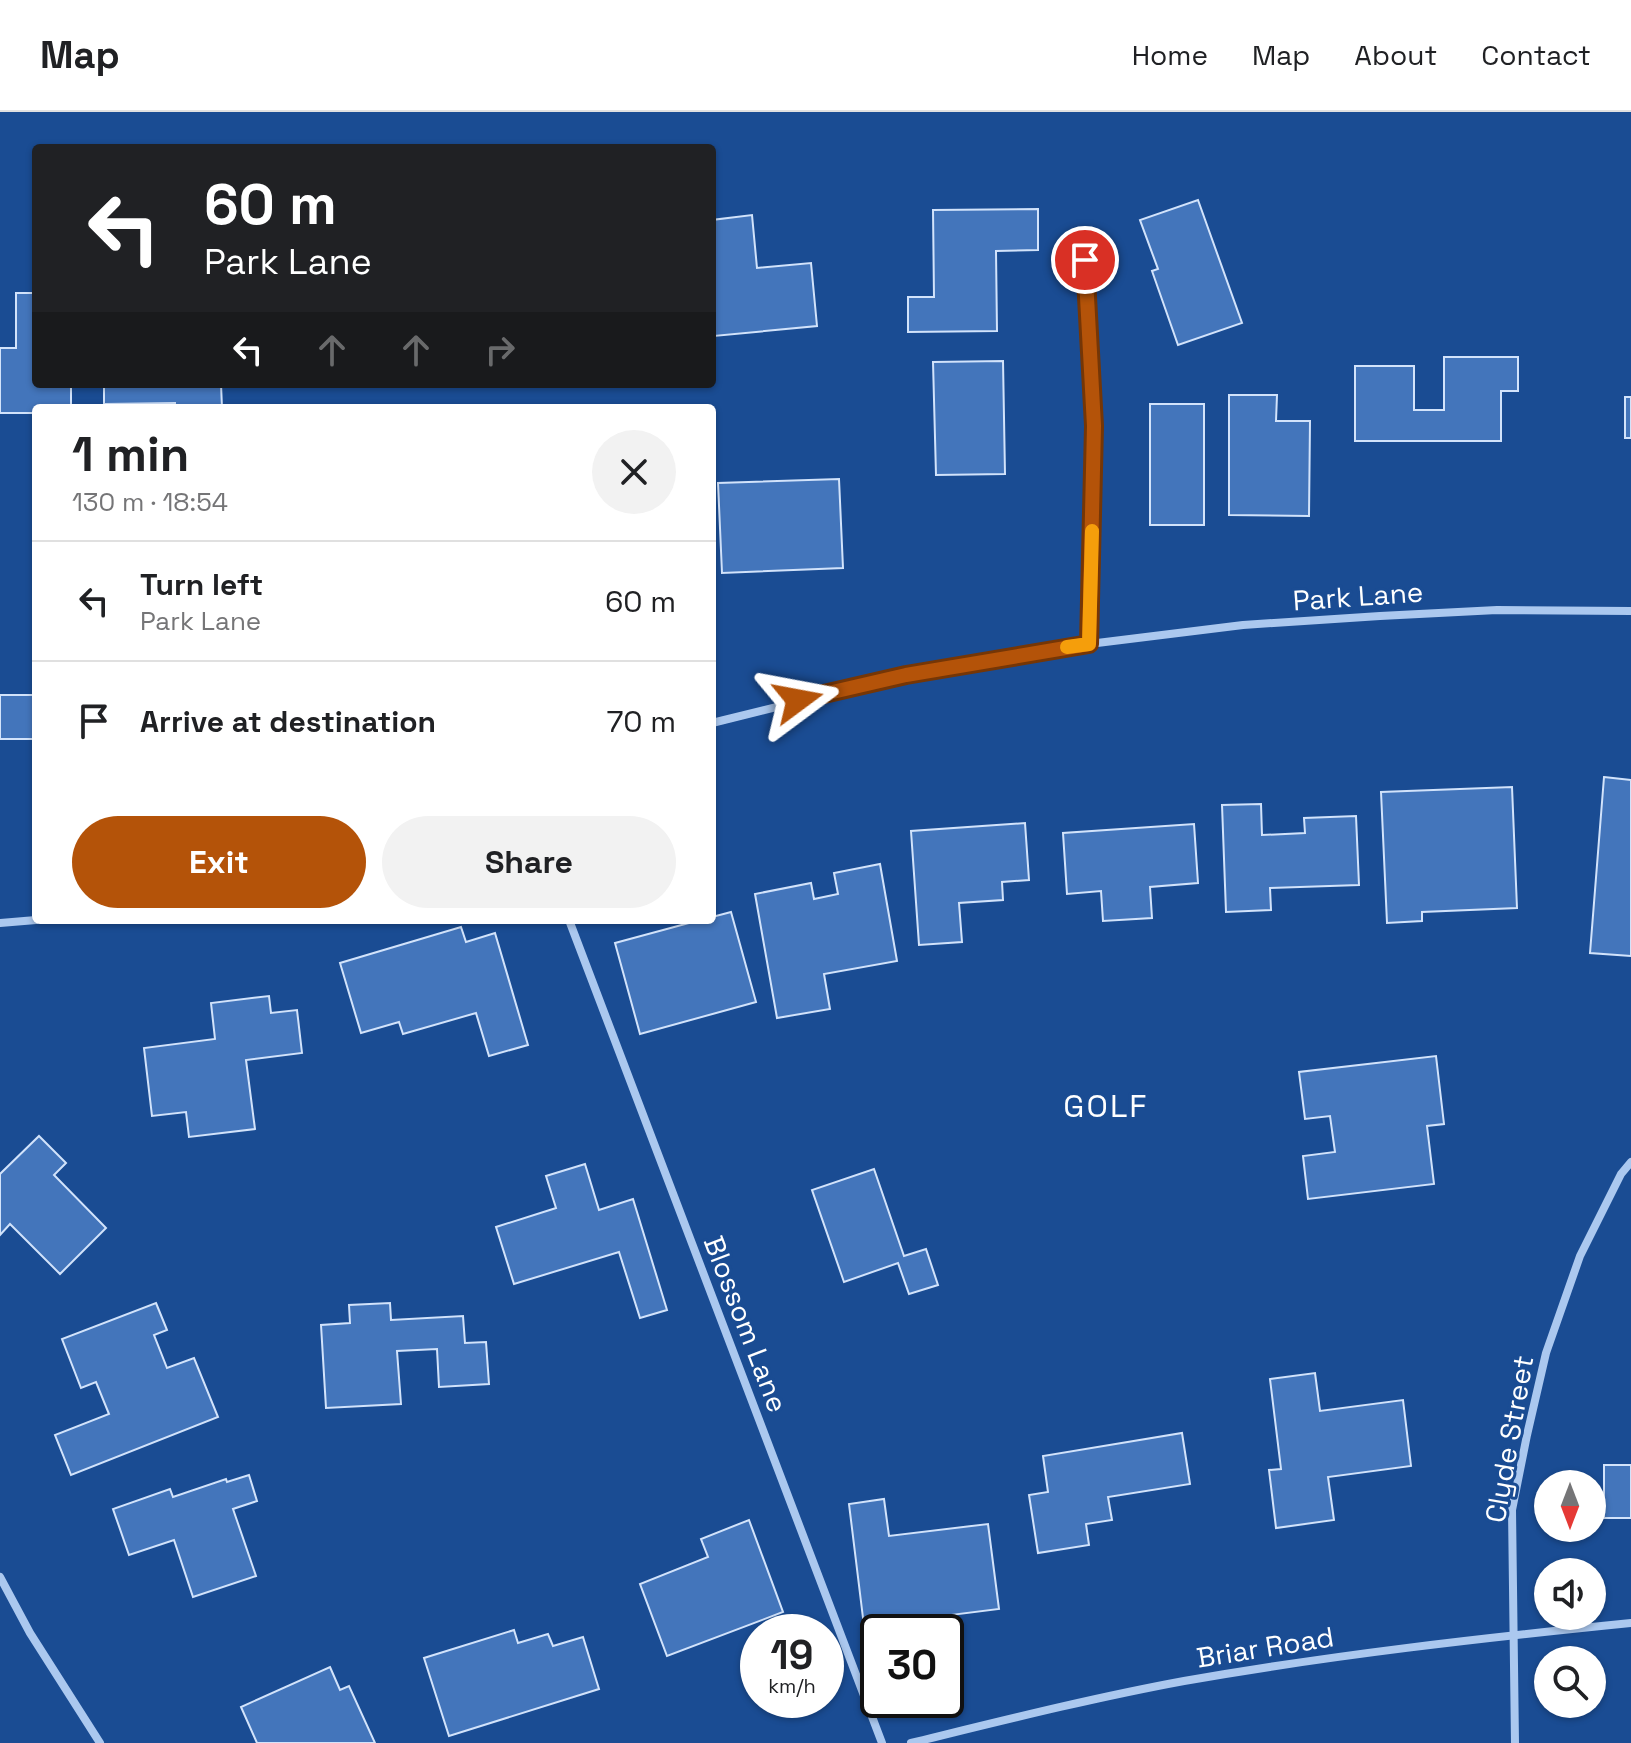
<!DOCTYPE html>
<meta charset="utf-8">
<style>
body{margin:0;font-family:"Space Grotesk",sans-serif;background:#f2f2f2;color:#202124;height:100vh;display:flex;flex-direction:column;font-size:30px;white-space:nowrap}
*{box-sizing:border-box;margin:0}
p{font-size:26px;color:#757577}
.icon{flex:none;width:44px;height:44px;fill:none;stroke:currentColor;stroke-width:2;stroke-linecap:round;stroke-linejoin:round}
.map{position:relative;flex:1;overflow:hidden}
.side{position:absolute;left:32px;top:292px;width:684px;height:520px;display:flex;flex-direction:column;background:#fff;border-radius:8px;box-shadow:0 2px 6px #0004}
.side>*{flex:none}
.top-card{position:absolute;left:32px;top:32px;width:684px;height:244px;border-radius:8px;box-shadow:0 2px 6px #0004;background:#202124;color:#fff;overflow:hidden}
.needle{width:52px;rotate:180deg}
.controls{position:absolute;left:1534px;top:1358px;display:grid;gap:16px}
.controls a{display:grid;place-items:center;width:72px;height:72px;border-radius:50%;background:#fff;box-shadow:0 2px 6px #0004;font-size:40px}
.speed{position:absolute;left:740px;top:1502px;display:flex;gap:16px;font-size:40px;font-weight:700;text-align:center}
.speed>*{display:grid;place-content:center;width:104px;height:104px;border-radius:50%;background:#fff;box-shadow:0 2px 6px #0004;line-height:1}
.speed small{font-size:20px;font-weight:400}
.speed .limit{border:4px solid #111;border-radius:12px;background:#fff;color:#111}
.pin{position:absolute;display:grid;place-items:center;width:68px;height:68px;color:#fff;margin:-34px;border:4px solid #fff;border-radius:50%;box-shadow:0 2px 8px #0007}
.me{position:absolute;width:88px;margin:-44px;rotate:77deg;stroke-linejoin:round;filter:drop-shadow(0 0 6px #0008)}
.turn{display:flex;align-items:center;gap:28px;height:168px;padding:0 40px;font-size:36px}
.turn .icon{width:104px;height:104px;stroke-width:2.5}
.turn b{display:block;font-size:56px;line-height:68px}
.lanes{display:flex;align-items:center;height:76px;padding:0 40px;background:#0003;justify-content:center;gap:40px;direction:ltr}
.lanes .off{opacity:.35}
.round{display:grid;place-items:center;flex:none;width:84px;height:84px;border-radius:42px;background:#f2f2f2}
.summary{display:flex;align-items:center;justify-content:space-between;height:136px;padding:0 40px}
h1{font-size:48px;font-weight:700;line-height:60px}
.button{display:flex;gap:16px;margin-top:auto;padding:16px 40px}
.button a{flex:1;height:92px;border-radius:48px;background:#b45309;color:#fff;font-size:32px;font-weight:700;line-height:92px;text-align:center}
.button a+a{background:#f2f2f2;color:#202124}
ul{padding:0;list-style:none}
li{display:flex;align-items:center;gap:24px;height:120px;padding:0 40px;border-top:2px solid #e0e0e0}
li div{flex:1}
li b{display:block;font-size:30px}
li em{font-style:normal}
header{display:flex;align-items:center;gap:48px;box-sizing:border-box;height:112px;padding:0 40px;background:#fff;border-bottom:2px solid #e0e0e0}
header strong{font-size:38px}
nav{display:flex;gap:44px;margin-inline-start:auto;font-size:28px}
.map>svg:first-child{display:block}
.building{fill:#4375bb;stroke:#d2e3fb;stroke-width:2}
.lines{fill:none;stroke-linecap:round;stroke-linejoin:round}
.service{stroke:#abc8ef;stroke-width:6}
.minor{stroke:#abc8ef;stroke-width:8}
.route-casing{stroke:#753606;stroke-width:20}
.route{stroke:#b45309;stroke-width:14}
.slow{stroke:#f59e0b;stroke-width:14}
.labels{text-anchor:middle;dominant-baseline:central;stroke-width:6;stroke-linejoin:round;paint-order:stroke}
.street-label{font-size:28px;fill:#fff;stroke:#1a4c93}
.quarter-label{font-size:32px;letter-spacing:2px;fill:#fff;stroke:#1a4c93}
</style>
<header>
<strong>Map</strong>
<nav><a>Home</a><a>Map</a><a>About</a><a>Contact</a></nav>
</header>
<div class="map">
<svg width="1631" height="1631" viewBox="0 0 1631 1631">
<rect width="100%" height="100%" fill="#1a4c93"/>
<g class="building">
<polygon points="1198,88 1242,211 1178,233 1152,159 1158,157 1140,108"/>
<polygon points="1038,97 1038,138 996,139 997,219 908,220 908,185 934,185 933,98"/>
<polygon points="752,103 757,156 811,151 817,214 714,224 712,200 712,108"/>
<polygon points="16,181 36,181 36,272 71,272 71,296 36,296 36,301 0,301 0,236 16,236"/>
<polygon points="1444,245 1518,245 1518,279 1501,279 1501,329 1355,329 1355,254 1414,254 1414,298 1444,298"/>
<polygon points="1003,249 1005,362 936,363 933,250"/>
<polygon points="104,272 221,272 222,296 175,296 175,291 104,292"/>
<polygon points="1229,283 1277,283 1276,309 1310,309 1309,404 1229,403"/>
<rect x="1625" y="285" width="6" height="41"/>
<rect x="1150" y="292" width="54" height="121"/>
<polygon points="839,367 843,456 722,461 718,371"/>
<rect x="0" y="583" width="36" height="44"/>
<polygon points="1604,665 1631,668 1631,844 1590,841"/>
<polygon points="1512,675 1517,796 1422,800 1422,809 1387,811 1381,680"/>
<polygon points="1261,692 1262,723 1305,721 1304,706 1356,704 1359,773 1270,776 1271,798 1226,800 1222,693"/>
<polygon points="1025,711 1029,768 1002,770 1003,788 959,791 962,830 919,833 911,719"/>
<polygon points="1194,712 1198,771 1150,775 1152,806 1103,809 1101,779 1067,782 1063,721"/>
<polygon points="880,752 897,849 824,862 830,897 777,906 755,782 811,771 814,787 838,782 834,761"/>
<polygon points="731,800 756,890 640,922 615,831 700,808 712,808 712,805"/>
<polygon points="461,815 466,830 495,821 528,933 489,944 476,901 403,922 399,910 361,921 340,851"/>
<polygon points="269,884 271,901 297,898 302,941 246,948 255,1017 189,1025 186,1000 152,1004 144,936 215,927 211,891"/>
<polygon points="1436,944 1444,1012 1427,1014 1434,1072 1308,1087 1303,1044 1335,1040 1330,1004 1305,1007 1299,960"/>
<polygon points="39,1024 66,1051 54,1063 106,1116 60,1162 10,1112 0,1123 0,1062"/>
<polygon points="585,1052 599,1098 633,1087 667,1198 640,1206 619,1140 514,1172 496,1115 556,1096 546,1064"/>
<polygon points="874,1057 904,1144 926,1137 938,1173 909,1182 898,1151 844,1170 812,1078"/>
<polygon points="156,1191 167,1218 154,1223 167,1256 194,1246 218,1305 71,1363 55,1323 109,1302 96,1270 81,1276 62,1227"/>
<polygon points="390,1191 391,1208 463,1204 465,1231 486,1230 489,1272 439,1275 437,1237 397,1239 401,1292 326,1296 321,1213 350,1211 349,1193"/>
<polygon points="1315,1261 1320,1299 1403,1288 1411,1354 1328,1365 1334,1408 1276,1416 1269,1358 1281,1357 1270,1267"/>
<polygon points="1182,1321 1190,1372 1108,1385 1112,1408 1086,1412 1089,1433 1038,1441 1029,1383 1048,1380 1043,1344"/>
<rect x="1604" y="1353" width="27" height="53"/>
<polygon points="249,1363 257,1389 233,1397 256,1464 193,1485 174,1428 129,1443 113,1397 170,1377 173,1385 226,1367 227,1370"/>
<polygon points="884,1387 889,1424 988,1412 999,1497 864,1514 849,1392"/>
<polygon points="749,1408 783,1500 667,1544 640,1472 708,1445 701,1427"/>
<polygon points="514,1518 518,1531 548,1522 553,1534 583,1525 599,1577 449,1624 424,1546"/>
<polygon points="330,1555 340,1578 349,1574 375,1631 257,1631 241,1595"/>
</g>
<g class="lines">
<polyline class="service" points="1085,148 1094,314 1089,532"/>
<g class="minor">
<polyline points="712,611 906,563 1089,532 1243,513 1380,504 1497,498 1631,499"/>
<polyline points="569,808 882,1631"/>
<polyline points="0,811 36,808"/>
<polyline points="0,1465 30,1521 100,1631"/>
<path d="M911 1631C1001 1609 1092 1586 1184 1569 1332 1543 1482 1526 1631 1511"/>
<polyline points="1515,1631 1512,1398 1527,1323 1546,1241 1580,1144 1621,1062 1631,1050"/>
</g>
</g>
<g class="lines">
<defs>
<polyline id="route" points="798,588 906,563 1089,532 1094,314 1085,148"/>
</defs>
<use href="#route" class="route-casing"/>
<use href="#route" class="route"/>
<polyline class="slow" points="1067,535 1089,532 1092,419"/>
</g>
<g class="labels">
<g class="street-label">
<text transform="translate(1358 484) rotate(-4)">Park Lane</text>
<text transform="translate(746 1212) rotate(69)">Blossom Lane</text>
<text transform="translate(1509 1327) rotate(-80)">Clyde Street</text>
<text transform="translate(1265 1535) rotate(-9)">Briar Road</text>
</g>
<g class="quarter-label">
<text x="1106" y="994">GOLF</text>
</g>
</g>
</svg>
<div class="controls">
<a><svg class="needle" viewBox="-14 -14 28 28"><path d="M0-13l5 13h-10z" fill="#e53935"/><path d="M0 13l5-13h-10z" fill="#757577"/></svg></a>
<a><svg class="icon" aria-label="sound" viewBox="0 0 24 24"><path d="M4 9h4l5-4v14l-5-4H4zM17 9q2 3 0 6"/></svg></a>
<a><svg class="icon" aria-label="search" viewBox="0 0 24 24"><circle cx="10" cy="10" r="6"/><path d="M15 15l6 6"/></svg></a>
</div>
<div class="speed"><div>19<small>km/h</small></div><div class="limit">30</div></div>
<div class="pin" style="left:1085px;top:148px;background:#d93025"><svg class="icon" aria-label="arrive" viewBox="0 0 24 24"><path d="M6 21V4h12l-3 4 3 4H6"/></svg></div>
<svg class="me" style="left:798px;top:588px" viewBox="-20 -20 40 40"><path d="M0-17L14 15 0 8-14 15z" fill="#b45309" stroke="#fff" stroke-width="4"/></svg>
<div class="top-card">
<div class="turn"><svg class="icon" aria-label="left" viewBox="0 0 24 24"><path d="M17 20v-9H6M10 6l-5 5 5 5"/></svg><div><b>60 m</b>Park Lane</div></div>
<div class="lanes"><svg class="icon" aria-label="left" viewBox="0 0 24 24"><path d="M17 20v-9H6M10 6l-5 5 5 5"/></svg><svg class="icon off" aria-label="ahead" viewBox="0 0 24 24"><path d="M12 20V5M6 11l6-6 6 6"/></svg><svg class="icon off" aria-label="ahead" viewBox="0 0 24 24"><path d="M12 20V5M6 11l6-6 6 6"/></svg><svg class="icon off" aria-label="right" viewBox="0 0 24 24"><path d="M7 20v-9h11M14 6l5 5-5 5"/></svg></div>
</div>
<section class="side">
<div class="summary"><div><h1>1 min</h1><p>130 m · 18:54</p></div><a class="round"><svg class="icon" aria-label="close" viewBox="0 0 24 24"><path d="M6 6l12 12M18 6L6 18"/></svg></a></div>
<ul>
<li><svg class="icon" aria-label="left" viewBox="0 0 24 24"><path d="M17 20v-9H6M10 6l-5 5 5 5"/></svg><div><b>Turn left</b><p>Park Lane</p></div><em>60 m</em></li>
<li><svg class="icon" aria-label="arrive" viewBox="0 0 24 24"><path d="M6 21V4h12l-3 4 3 4H6"/></svg><div><b>Arrive at destination</b></div><em>70 m</em></li>
</ul>
<div class="button"><a>Exit</a><a>Share</a></div>
</section>
</div>
